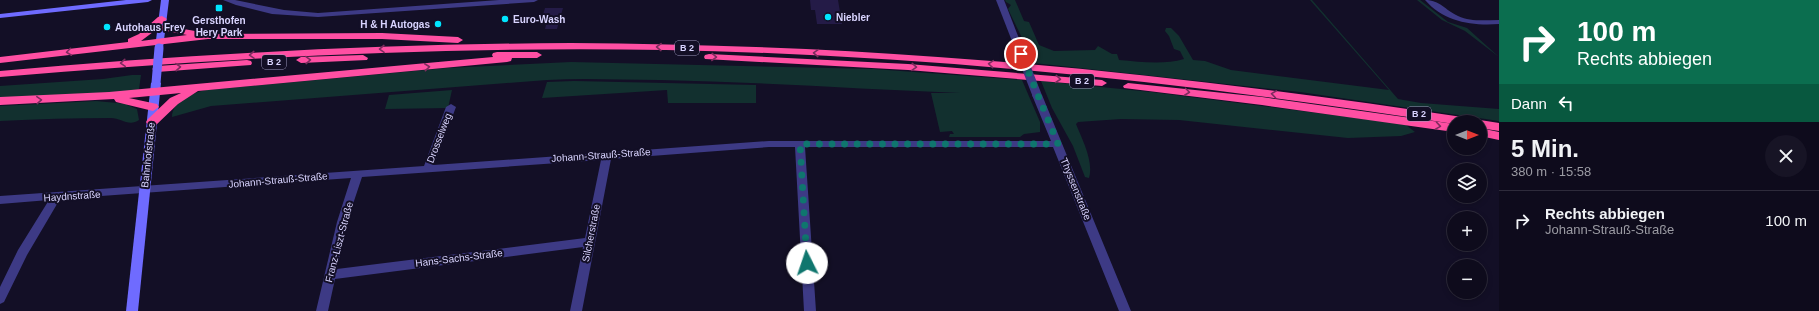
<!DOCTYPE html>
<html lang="de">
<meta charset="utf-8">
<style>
body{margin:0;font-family:Arial,sans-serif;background:#171425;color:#f1f3f6;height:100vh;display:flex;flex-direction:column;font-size:15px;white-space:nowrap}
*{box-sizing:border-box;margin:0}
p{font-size:13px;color:#9b9ba3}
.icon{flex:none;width:22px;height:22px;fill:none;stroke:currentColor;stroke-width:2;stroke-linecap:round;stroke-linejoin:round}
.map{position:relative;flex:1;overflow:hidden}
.details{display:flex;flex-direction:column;background:#0e0b1c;width:320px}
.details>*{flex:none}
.guide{background:#0b6e4f;color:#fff;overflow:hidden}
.needle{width:26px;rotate:90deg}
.tools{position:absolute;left:1447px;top:115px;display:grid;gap:8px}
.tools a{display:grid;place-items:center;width:40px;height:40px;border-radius:50%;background:#0e0b1c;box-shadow:0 2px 6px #0003,0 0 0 1px #2e2b3b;font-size:20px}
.pin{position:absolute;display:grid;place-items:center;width:34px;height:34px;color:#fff;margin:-17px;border:2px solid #fff;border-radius:50%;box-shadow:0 1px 4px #0007}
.me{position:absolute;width:44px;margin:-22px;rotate:356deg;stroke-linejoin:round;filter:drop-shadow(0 0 3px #0008)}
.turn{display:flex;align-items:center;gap:14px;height:84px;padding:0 12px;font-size:18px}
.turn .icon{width:52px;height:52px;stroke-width:2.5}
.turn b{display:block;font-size:28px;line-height:34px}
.then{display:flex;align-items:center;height:38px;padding:0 12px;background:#0003;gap:8px;font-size:15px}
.round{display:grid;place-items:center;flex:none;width:42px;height:42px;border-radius:21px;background:#171425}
.headline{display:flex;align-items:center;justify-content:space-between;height:68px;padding:0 12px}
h1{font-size:24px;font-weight:800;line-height:30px}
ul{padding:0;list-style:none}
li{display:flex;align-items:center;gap:12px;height:60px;padding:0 12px;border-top:1px solid #2e2b3b}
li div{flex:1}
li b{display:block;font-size:15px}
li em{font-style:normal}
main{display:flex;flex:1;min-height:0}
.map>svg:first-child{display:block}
.green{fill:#12302f}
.building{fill:#241b47}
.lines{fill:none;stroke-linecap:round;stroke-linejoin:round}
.street{fill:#3d3a85;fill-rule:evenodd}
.secondary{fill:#6f6bff;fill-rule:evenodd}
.highway{fill:#ff4fa3;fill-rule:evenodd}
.street-bridge{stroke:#3d3a85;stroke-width:9}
.secondary-bridge{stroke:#6f6bff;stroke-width:9}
.oneway{stroke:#7d2c5e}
.route{stroke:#0f766e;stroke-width:7;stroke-dasharray:0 12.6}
.poi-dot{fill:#00e5ff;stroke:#130f26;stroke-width:1.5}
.labels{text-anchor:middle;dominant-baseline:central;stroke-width:4;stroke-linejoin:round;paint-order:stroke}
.shield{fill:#130f26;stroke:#9e99be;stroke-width:1}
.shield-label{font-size:9px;font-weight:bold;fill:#d9d4ff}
.poi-label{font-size:10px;font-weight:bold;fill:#d9d4ff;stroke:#130f26;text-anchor:start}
.street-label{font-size:10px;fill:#d9d4ff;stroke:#130f26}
</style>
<main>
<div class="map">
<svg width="1499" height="311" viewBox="0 0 1499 311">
<rect width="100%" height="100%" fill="#130f26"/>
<g class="green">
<path d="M1005 0H1015L1024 21 1029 22 1039 45 1054 51 1095 50 1098 46 1112 54H1117L1119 60C1141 62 1164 65 1184 59L1180 51 1174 49 1169 36 1165 31 1166 28H1171L1179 36 1193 60 1205 61 1231 70 1389 90 1310 0H1312L1398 99 1421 103 1499 109V121L1300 92 1034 63 1008 9 1011 5 1006 2Z"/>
<polygon points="1417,0 1420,0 1448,22 1467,28 1499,57 1465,31 1442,20"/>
<path d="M571 62 874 69 1022 80 1040 122V132L1024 134 1020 137H949L950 134H954L952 131 940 132 931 93H960C860 89 760 82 660 80 622 80 585 78 547 80L211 106 172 117C172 101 194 92 207 90L447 68Z"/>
<polygon points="132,75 141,75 139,89 136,91 0,98 0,86 103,79"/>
<polygon points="574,81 756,85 756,103 668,103 667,90 542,98 547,82"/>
<path d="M1041 81 1151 92 1357 118 1406 125 1415 132 1401 136 1348 138 1179 120 1121 119 1078 122 1076 124C1082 139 1094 162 1089 178L1085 177 1073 146 1052 108Z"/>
<polygon points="452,90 448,108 385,109 389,95"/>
<path d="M96 101 128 104 127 105 137 109 139 120C129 127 121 118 111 118 74 118 37 119 0 121V106Z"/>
</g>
<g class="building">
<polygon points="810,0 838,0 842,24 817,24 815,10 811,10"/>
<polygon points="545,8 563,8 557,29 545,29 546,25 540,25"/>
</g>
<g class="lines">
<g class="street">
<polygon points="223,0 235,0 284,10 318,13 499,0 538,0 534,2 318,17 272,14 236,5"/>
<polygon points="996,0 1004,0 1025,54 1024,56 1018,56 1017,54"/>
<path d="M1425 0C1440 0 1445 10 1458 16 1471 22 1485 20 1499 20V24C1472 26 1444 22 1425 0Z"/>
<path d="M1037 92 1042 95 1131 311H1119L1053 147H805L816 311H804L795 147H769L611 159 582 311H570L583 247 335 279 328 311H316L337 222 351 178 60 199 27 255 4 302 0 304V287L18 250 49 200 0 204V196L424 166 446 107 451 104 456 107 434 165 769 141H1051L1032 95ZM601 160 585 238 337 269 347 222 362 177Z"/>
</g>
<g class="secondary">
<polygon points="126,0 152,0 148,2 0,18 0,14"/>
<polygon points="161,0 169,0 163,48 159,51 155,48"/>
<polygon points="156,80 161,83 138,311 126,311 151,83"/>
</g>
<g class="highway">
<path d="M162 16 167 19 161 25 195 31V34L382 33 458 37 463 40 458 43 382 39H208L0 63V57L128 42V39L139 34 158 17ZM157 29 187 35 141 41Z"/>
<path d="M571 43C694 44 816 48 938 57 1116 69 1293 92 1469 118L1475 122H1454V124C1193 83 930 55 666 50 444 46 222 58 0 77V71C190 54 380 44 571 43Z"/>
<polygon points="497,52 537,52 542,55 537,58 512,58 511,61 507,62 198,91 178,104 156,125 148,125 146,122 148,119 170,98 181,93 129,98 157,104 159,107 153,111 116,102 114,99 0,105 0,97 109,92 493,57 492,55 493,53"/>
<polygon points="709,54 908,64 1102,80 1107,83 1102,86 908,70 705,59 704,57 705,55"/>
<polygon points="363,55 368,58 367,60 301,63 296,60 301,57"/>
<polygon points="247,60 251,61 252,63 251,65 157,72 152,69 157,66"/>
<polygon points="1128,83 1262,97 1454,124 1454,132 1262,105 1124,88 1123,86"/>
<polygon points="1480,120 1499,123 1499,131 1480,128 1480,122 1475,122"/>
<polygon points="1480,128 1499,132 1499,140 1480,136"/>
</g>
<polyline class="street-bridge" points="1021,54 1037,95"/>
<polyline class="secondary-bridge" points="156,83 159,48"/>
</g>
<defs><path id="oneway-chevron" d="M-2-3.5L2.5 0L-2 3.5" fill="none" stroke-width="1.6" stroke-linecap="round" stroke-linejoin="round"/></defs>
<g class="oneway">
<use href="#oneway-chevron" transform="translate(659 47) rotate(-179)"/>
<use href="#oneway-chevron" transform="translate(382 49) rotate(178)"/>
<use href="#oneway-chevron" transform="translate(69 52) rotate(173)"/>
<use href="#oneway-chevron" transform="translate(816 53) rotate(-177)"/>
<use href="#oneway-chevron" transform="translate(252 55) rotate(177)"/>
<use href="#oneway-chevron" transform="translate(714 57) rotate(2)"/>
<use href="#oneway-chevron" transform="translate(308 60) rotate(-2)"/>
<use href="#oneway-chevron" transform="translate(123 63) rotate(176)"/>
<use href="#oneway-chevron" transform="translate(991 64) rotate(-175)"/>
<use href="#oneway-chevron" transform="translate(178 67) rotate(-4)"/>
<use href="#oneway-chevron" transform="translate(427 67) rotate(-6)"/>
<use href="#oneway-chevron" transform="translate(914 67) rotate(4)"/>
<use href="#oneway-chevron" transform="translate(1058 79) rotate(5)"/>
<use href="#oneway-chevron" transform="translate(1187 92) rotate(7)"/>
<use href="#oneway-chevron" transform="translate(1274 94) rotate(-172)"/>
<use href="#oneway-chevron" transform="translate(39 100) rotate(-3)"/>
<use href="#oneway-chevron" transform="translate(1438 126) rotate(9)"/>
</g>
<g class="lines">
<polyline class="route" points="807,263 800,144 1058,144 1021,54"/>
</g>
<g class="poi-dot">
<rect x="215" y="4" width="8" height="8" rx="2"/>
<circle cx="828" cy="17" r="4"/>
<circle cx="505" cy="19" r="4"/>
<circle cx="438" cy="24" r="4"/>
<circle cx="107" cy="27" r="4"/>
</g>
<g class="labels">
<g class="shield">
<rect x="675" y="41" width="24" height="14" rx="3"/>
<rect x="262" y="55" width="24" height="14" rx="3"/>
<rect x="1070" y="74" width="24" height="14" rx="3"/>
<rect x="1407" y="107" width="24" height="14" rx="3"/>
</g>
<g class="shield-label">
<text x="687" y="48">B 2</text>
<text x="274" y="62">B 2</text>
<text x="1082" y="81">B 2</text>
<text x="1419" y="114">B 2</text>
</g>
<g class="poi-label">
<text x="836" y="17">Niebler</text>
<text x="513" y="19">Euro-Wash</text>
<text x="219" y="20" text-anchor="middle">Gersthofen<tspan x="219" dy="12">Hery Park</tspan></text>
<text x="430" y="24" text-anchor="end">H &amp; H Autogas</text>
<text x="115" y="27">Autohaus Frey</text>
</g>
<g class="street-label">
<text transform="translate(439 138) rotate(-69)">Drosselweg</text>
<text transform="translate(148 155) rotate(-84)">Bahnhofstraße</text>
<text transform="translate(601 155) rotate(-4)">Johann-Strauß-Straße</text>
<text transform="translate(278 180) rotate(-5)">Johann-Strauß-Straße</text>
<text transform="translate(1076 189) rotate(68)">Thyssenstraße</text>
<text transform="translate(72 196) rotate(-4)">Haydnstraße</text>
<text transform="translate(591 233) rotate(-79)">Silcherstraße</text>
<text transform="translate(339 242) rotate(-75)">Franz-Liszt-Straße</text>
<text transform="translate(459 258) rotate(-7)">Hans-Sachs-Straße</text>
</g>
</g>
</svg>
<div class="tools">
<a><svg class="needle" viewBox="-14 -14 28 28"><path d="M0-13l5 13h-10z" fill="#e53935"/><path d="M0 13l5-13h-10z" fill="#9b9ba3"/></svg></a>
<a><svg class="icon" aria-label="layers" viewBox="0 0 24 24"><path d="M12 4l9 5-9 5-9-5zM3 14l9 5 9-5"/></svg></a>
<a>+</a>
<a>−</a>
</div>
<div class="pin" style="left:1021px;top:54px;background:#d93025"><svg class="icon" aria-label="arrive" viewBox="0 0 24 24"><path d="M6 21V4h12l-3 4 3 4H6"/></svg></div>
<svg class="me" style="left:807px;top:263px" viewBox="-20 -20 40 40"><circle r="19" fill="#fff"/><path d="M0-13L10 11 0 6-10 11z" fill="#0f766e"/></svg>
</div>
<section class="details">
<div class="guide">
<div class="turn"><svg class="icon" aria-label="right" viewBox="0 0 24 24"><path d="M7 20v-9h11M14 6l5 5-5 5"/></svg><div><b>100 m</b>Rechts abbiegen</div></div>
<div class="then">Dann<svg class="icon" aria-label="left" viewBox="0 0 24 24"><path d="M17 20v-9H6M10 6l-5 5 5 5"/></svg></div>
</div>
<div class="headline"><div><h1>5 Min.</h1><p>380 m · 15:58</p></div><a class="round"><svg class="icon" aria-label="close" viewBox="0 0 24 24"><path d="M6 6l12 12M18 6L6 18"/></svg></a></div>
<ul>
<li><svg class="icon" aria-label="right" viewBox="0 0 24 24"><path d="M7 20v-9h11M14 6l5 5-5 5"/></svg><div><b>Rechts abbiegen</b><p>Johann-Strauß-Straße</p></div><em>100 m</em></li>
</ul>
</section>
</main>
